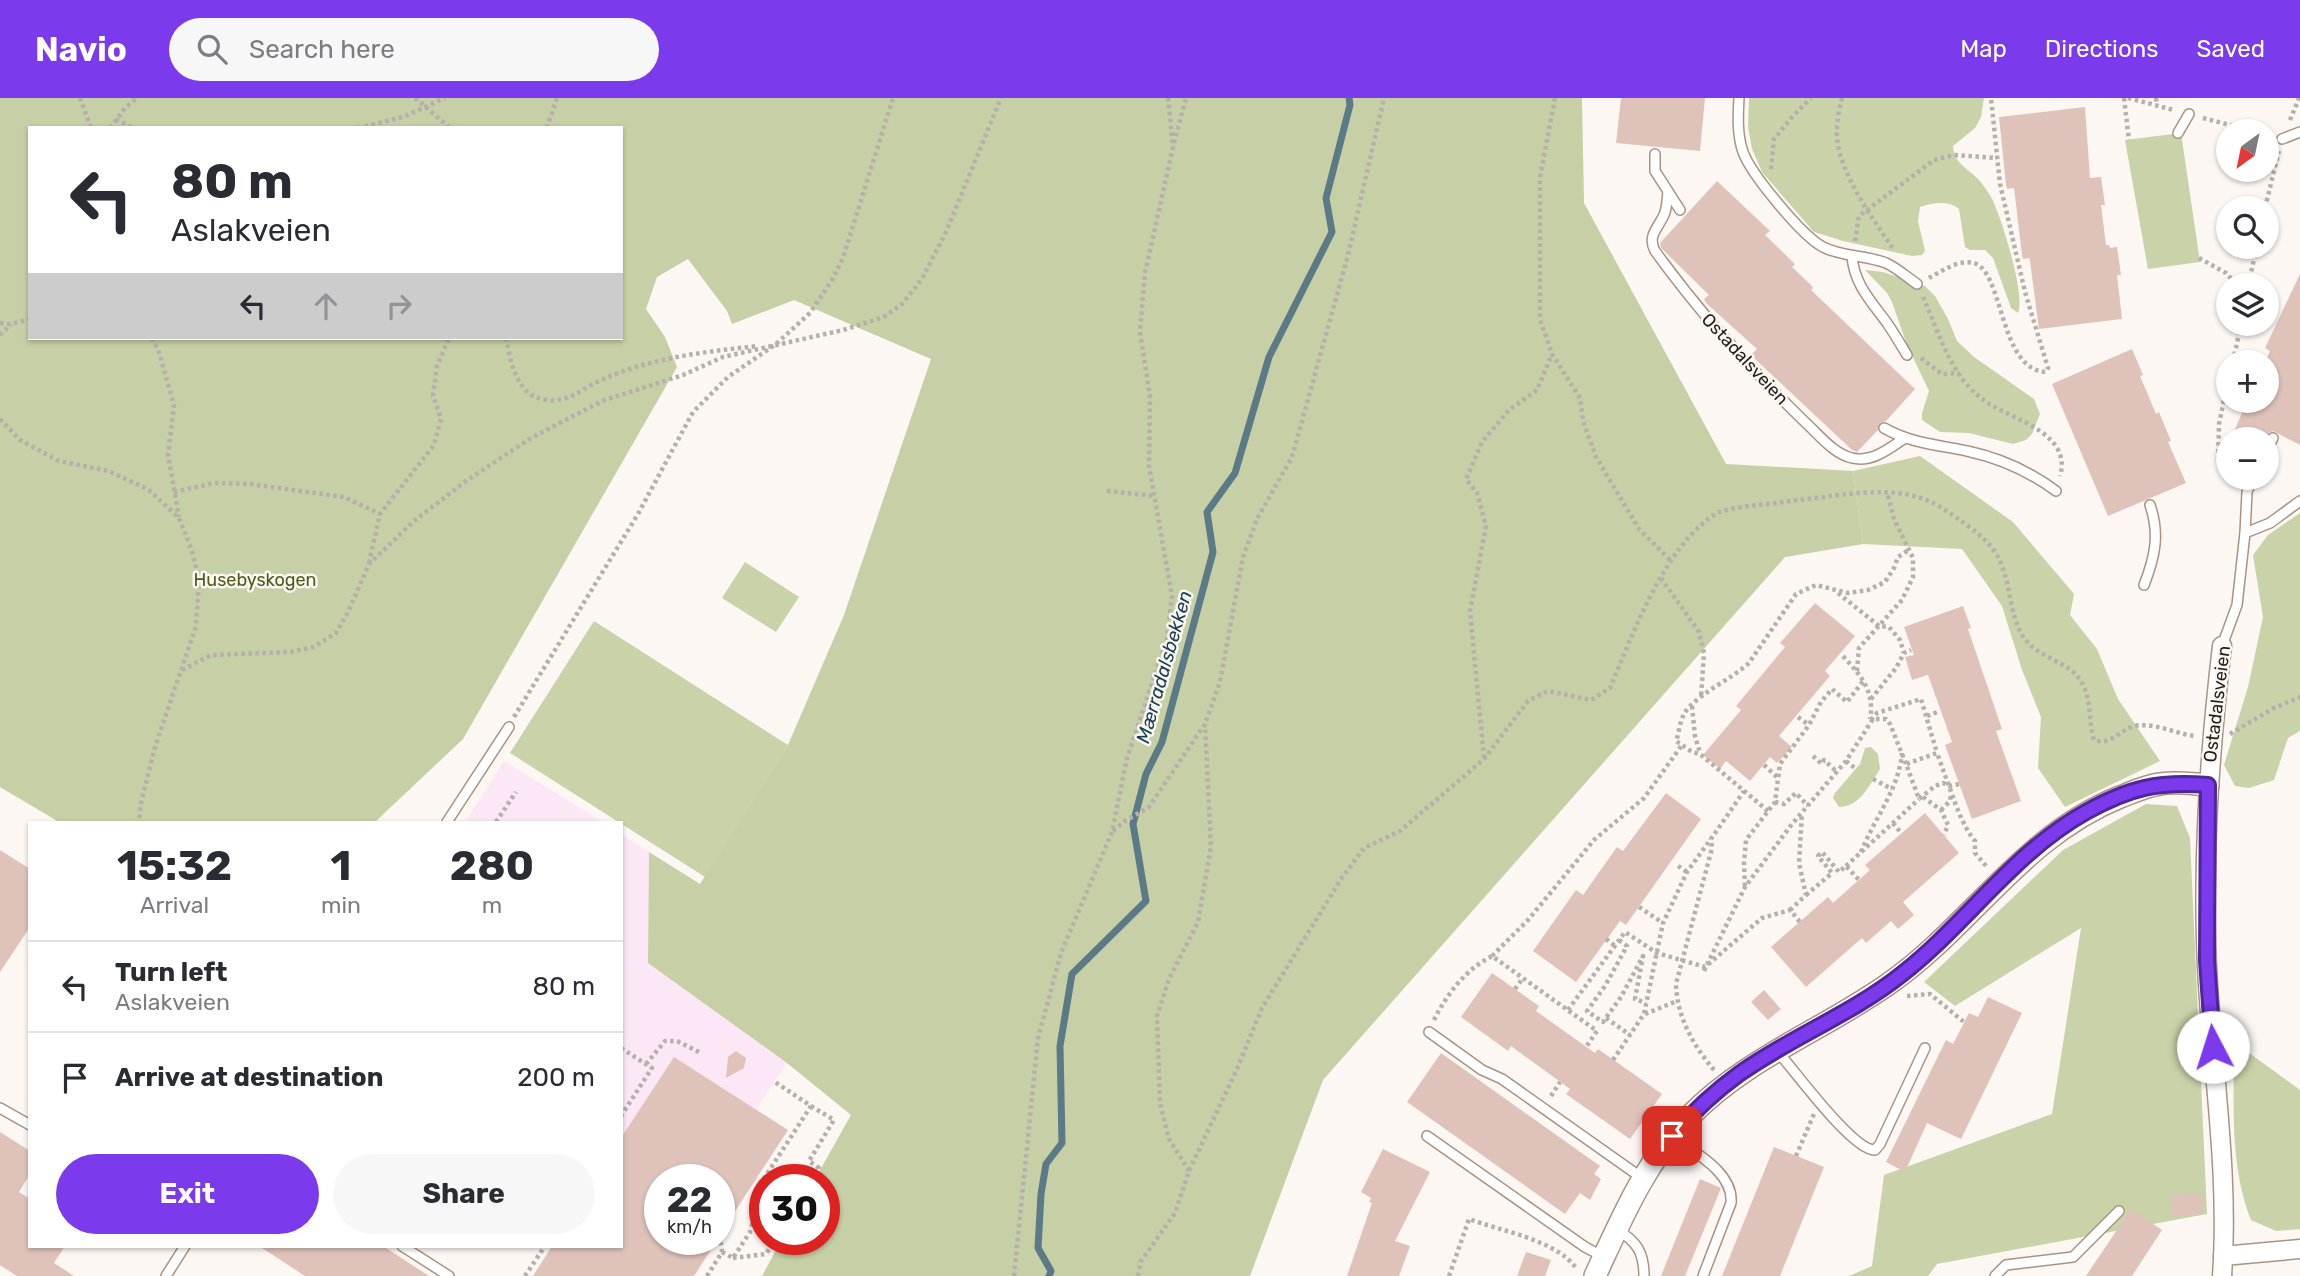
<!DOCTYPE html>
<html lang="en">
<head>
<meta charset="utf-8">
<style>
	body { margin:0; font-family:Rubik,sans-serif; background:#f7f7f7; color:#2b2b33; height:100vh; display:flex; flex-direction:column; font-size:26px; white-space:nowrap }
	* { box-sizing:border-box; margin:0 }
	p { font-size:23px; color:#7c7c81 }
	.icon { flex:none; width:38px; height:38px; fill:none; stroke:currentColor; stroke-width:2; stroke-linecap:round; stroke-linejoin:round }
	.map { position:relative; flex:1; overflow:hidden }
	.drawer { position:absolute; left:28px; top:723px; width:595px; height:427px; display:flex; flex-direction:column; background:#fff; border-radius:0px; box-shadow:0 2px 5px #0004 }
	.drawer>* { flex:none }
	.top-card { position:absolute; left:28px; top:28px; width:595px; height:214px; border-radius:0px; box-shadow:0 2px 5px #0004; background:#fff; color:#2b2b33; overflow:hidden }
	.needle { width:46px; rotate:213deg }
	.buttons { position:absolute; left:2216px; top:21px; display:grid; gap:14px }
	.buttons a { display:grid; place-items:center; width:63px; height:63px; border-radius:50%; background:#fff; box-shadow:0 2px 5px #0004; font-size:35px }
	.speed { position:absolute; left:644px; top:1066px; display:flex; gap:14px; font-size:35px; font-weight:700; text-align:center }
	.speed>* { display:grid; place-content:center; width:91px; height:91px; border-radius:50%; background:#fff; box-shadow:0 2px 5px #0004; line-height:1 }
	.speed small { font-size:18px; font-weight:400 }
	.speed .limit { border:10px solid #d22; background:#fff; color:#111 }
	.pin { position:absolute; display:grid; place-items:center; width:60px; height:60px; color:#fff; margin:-30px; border-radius:14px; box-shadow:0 4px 10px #0006 }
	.me { position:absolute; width:77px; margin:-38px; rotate:355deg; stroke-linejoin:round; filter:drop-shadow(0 0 5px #0008) }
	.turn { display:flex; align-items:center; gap:24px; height:147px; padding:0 28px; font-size:32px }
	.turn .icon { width:91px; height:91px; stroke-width:2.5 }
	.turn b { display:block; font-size:49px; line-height:60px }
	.lanes { display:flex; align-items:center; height:66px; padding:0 28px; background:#0003; justify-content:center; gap:35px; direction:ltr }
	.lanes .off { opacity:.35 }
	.eta { display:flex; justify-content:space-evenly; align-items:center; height:119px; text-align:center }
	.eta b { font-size:42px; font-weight:700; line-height:49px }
	.action { display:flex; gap:14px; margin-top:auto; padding:14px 28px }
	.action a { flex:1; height:80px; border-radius:42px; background:#7c3aed; color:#fff; font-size:28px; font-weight:700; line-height:80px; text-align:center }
	.action a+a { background:#f7f7f7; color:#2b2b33 }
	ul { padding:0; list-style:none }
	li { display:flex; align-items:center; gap:21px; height:91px; padding:0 28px; border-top:2px solid #e1e1e2 }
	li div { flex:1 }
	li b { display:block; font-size:26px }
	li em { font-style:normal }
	header { display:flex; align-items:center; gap:42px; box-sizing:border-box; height:98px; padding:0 35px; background:#7c3aed; color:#fff }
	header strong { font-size:33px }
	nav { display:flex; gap:38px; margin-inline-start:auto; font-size:24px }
	.search { width:490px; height:63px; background:#f7f7f7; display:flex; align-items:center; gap:18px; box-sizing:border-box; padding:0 24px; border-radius:38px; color:#7c7c81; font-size:26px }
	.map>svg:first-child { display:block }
	.education { fill:#fce7f6 }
	.green { fill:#c9d2a9 }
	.forest { fill:#c6cfa5; fill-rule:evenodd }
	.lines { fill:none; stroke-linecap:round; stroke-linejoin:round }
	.stream { stroke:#5c7a86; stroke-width:7 }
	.building { fill:#dfc3ba }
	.service-casing { stroke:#a99484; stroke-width:12 }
	.minor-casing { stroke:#a99484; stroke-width:21 }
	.tertiary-casing { stroke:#a99484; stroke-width:24 }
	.path { stroke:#b6b0ab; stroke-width:4.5; stroke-dasharray:3.5 3.5; stroke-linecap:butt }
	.service { stroke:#fff; stroke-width:9 }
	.minor { stroke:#fff; stroke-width:18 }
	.tertiary { stroke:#fff; stroke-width:21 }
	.route-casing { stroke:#51269a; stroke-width:18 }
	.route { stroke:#7c3aed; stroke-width:12 }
	.labels { text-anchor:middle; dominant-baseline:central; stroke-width:5; stroke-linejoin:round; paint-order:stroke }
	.street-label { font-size:18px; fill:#241c15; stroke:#fcf7f3 }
	.park-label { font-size:18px; fill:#515a19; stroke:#fcf7f3 }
	.water-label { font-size:19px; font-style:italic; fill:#194251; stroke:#fcf7f3 }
</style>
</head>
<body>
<header>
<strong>Navio</strong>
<div class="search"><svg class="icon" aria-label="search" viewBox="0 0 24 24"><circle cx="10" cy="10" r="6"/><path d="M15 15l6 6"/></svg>Search here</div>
<nav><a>Map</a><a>Directions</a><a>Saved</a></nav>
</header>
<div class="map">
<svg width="2300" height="1178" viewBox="0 0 2300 1178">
	<rect width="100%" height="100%" fill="#fcf7f3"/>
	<g class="education">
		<polygon points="504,663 603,724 465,724"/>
		<polygon points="621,736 649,754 648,865 787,965 756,1012 621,1041"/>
	</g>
	<g class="green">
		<path d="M1749 0H1984L1981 19 1975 30 1953 48C1954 65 1967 70 1978 81 1983 86 1987 93 1991 99 2001 117 2026 198 2018 215L2011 210 1993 160 1985 152H1970L1965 149 1959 111C1949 102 1931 105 1920 109L1918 123 1925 153 1922 157 1912 158 1843 143 1814 134 1762 74 1752 51 1748 29Z"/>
		<polygon points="2181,35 2200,164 2148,171 2125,42"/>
		<polygon points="1865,172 1883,174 1925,188 1935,198 1948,221 1957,243 1974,259 2034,301 2040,316 2032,336 2026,342 2013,346 1969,335 1940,334 1922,322 1922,315 1929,293 1907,247 1892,204 1887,195"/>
		<polygon points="1920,358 2013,424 2074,496 2070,517 2097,551 2118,601 2160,663 2065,709 2038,670 2041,619 2022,572 2002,508 1962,451 1863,446 1853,373"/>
		<polygon points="2300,415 2300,633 2288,640 2274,682 2249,690 2235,688 2224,667 2248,589 2263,519 2253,457 2268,437"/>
		<polygon points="745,464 799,499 776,534 722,500"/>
		<polygon points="594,523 788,647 705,779 510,655"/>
		<path d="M1871 649 1878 656 1880 671C1870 686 1860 709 1839 709L1833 700 1835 695 1860 666 1865 650Z"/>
		<polygon points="2146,706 2177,708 2190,740 2207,1116 1937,1166 1928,1178 1849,1178 1872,1168 1884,1077 2052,1016 2081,830 1955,908 1924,884 2063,752"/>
		<path d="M2234 944 2300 992V1131L2276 1133 2251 1122C2229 1066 2234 1004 2234 944Z"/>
	</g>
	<path class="forest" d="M0 0H1582L1584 105 1726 366 1853 373 1863 446 1785 459 1323 982 1250 1178H762L782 1141H824V1082L815 1081 851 1017 787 965 648 865 649 754 700 786 788 647 844 517 931 261 794 202 732 226 727 213 688 161 657 179 646 211 665 239 677 269 463 641 375 724H59L0 689ZM30 30H621V240H30Z"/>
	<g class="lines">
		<polyline class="stream" points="1049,1178 1051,1173 1038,1150 1041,1096 1046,1066 1062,1045 1060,948 1072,876 1146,803 1133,726 1146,676 1162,644 1213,454 1207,414 1235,375 1269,259 1332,134 1326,100 1350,7 1349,0"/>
	</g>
	<g class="building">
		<polygon points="1621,0 1705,0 1700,53 1616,45"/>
		<polygon points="2085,9 2090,80 2101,79 2105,107 2101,107 2106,147 2109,147 2110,150 2117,149 2121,177 2117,177 2122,221 2039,231 2030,163 2029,160 2023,161 2022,157 2014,90 2007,91 2006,87 1999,19"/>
		<polygon points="1717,83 1770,133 1765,137 1795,166 1792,169 1811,187 1813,190 1811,192 1915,291 1886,323 1880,325 1878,332 1857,354 1852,352 1754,260 1755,259 1752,256 1757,251 1706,205 1704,201 1709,197 1661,150 1660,145"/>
		<polygon points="2300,176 2300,347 2273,333 2269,335 2265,341 2243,341 2233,336 2247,303 2266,303 2266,262 2270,253 2265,250"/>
		<polygon points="2132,251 2143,277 2140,278 2156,316 2159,314 2171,343 2168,344 2186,385 2108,418 2052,286"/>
		<polygon points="1815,505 1855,538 1825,573 1830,578 1779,638 1792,649 1777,665 1770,659 1750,683 1726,663 1720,671 1703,657 1741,612 1736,608 1785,549 1780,545"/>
		<polygon points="1963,508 1971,530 1968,531 2002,631 1996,633 2021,703 1972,721 1945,647 1952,644 1928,577 1912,582 1905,559 1914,557 1904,529"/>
		<polygon points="1666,695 1701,721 1626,827 1620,823 1576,884 1533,853 1576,792 1583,797 1617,749 1623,753"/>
		<polygon points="1925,715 1959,755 1903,804 1914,817 1898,831 1891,823 1866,845 1862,840 1806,889 1771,849 1828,799 1833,805 1870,772 1865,767"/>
		<polygon points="0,752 30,771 30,829 0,874"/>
		<polygon points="1492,875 1539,908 1536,913 1595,955 1598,951 1662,996 1630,1041 1566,996 1570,991 1511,948 1508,953 1461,919"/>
		<polygon points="1764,892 1781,911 1768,922 1751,904"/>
		<polygon points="1988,899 2022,915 1961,1041 1927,1025 1905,1074 1886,1064 1946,942 1953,946 1969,915 1978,919"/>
		<polygon points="736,953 746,960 744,970 726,980 728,959"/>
		<polygon points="1441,955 1600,1068 1594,1076 1601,1081 1590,1102 1580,1095 1565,1116 1407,1004"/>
		<polygon points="674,959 788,1032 719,1138 719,1082 660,1082 660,1141 718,1141 694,1178 533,1178 552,1148 621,1148 621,1040"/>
		<polygon points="0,1034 30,1053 30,1076 19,1094 30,1101 30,1148 65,1148 54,1165 74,1178 17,1178 0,1167"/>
		<polygon points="1774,1049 1824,1069 1780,1178 1722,1178"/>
		<polygon points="1383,1051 1430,1074 1395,1143 1410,1148 1399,1178 1347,1178 1372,1105 1369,1104 1371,1100 1361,1094"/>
		<polygon points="1700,1081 1721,1090 1685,1178 1661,1178"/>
		<polygon points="2202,1095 2203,1116 2172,1118 2170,1097"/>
		<polygon points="2131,1111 2162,1132 2132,1178 2086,1178"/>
		<polygon points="259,1148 383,1148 429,1178 305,1178"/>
		<polygon points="1526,1154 1551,1162 1545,1178 1517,1178"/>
	</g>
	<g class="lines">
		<g class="service-casing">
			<g id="service">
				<path d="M1739 0C1738 17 1737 37 1743 54 1751 76 1802 138 1823 149 1842 159 1866 157 1886 165 1897 170 1907 179 1917 186"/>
				<polyline points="2178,35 2189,16"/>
				<polyline points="2282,41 2300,34"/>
				<polyline points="1655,56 1655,73 1680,112"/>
				<path d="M1668 94C1667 102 1667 110 1664 117 1658 130 1647 138 1655 153 1700 215 1750 271 1806 325 1819 337 1834 356 1852 360 1872 365 1890 350 1905 340"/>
				<path d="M1852 158C1854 186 1871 203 1887 225 1894 235 1901 247 1907 257"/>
				<path d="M1884 330C1910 345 1938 347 1967 353 2000 360 2029 373 2056 393"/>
				<polyline points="2266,354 2273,340"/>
				<polyline points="2245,435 2247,394 2253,380"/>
				<path d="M2144 487C2155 459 2160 436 2150 407"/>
				<polyline points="2222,548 2237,507 2245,435 2270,425 2300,403"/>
				<polyline points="447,724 509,629"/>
				<polyline points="1429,934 1482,972 1502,981 1642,1080"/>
				<path d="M1778 954C1795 973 1853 1053 1875 1052L1880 1046 1925 950"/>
				<polyline points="0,1010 30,1027"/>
				<polyline points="1427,1038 1585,1149 1602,1158"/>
				<path d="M1672 1038C1693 1054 1734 1074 1731 1105L1703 1178"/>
				<path d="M1617 1132C1637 1143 1644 1155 1644 1178"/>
				<polyline points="402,1148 449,1178"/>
				<polyline points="166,1178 185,1148"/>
				<polyline points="1995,1178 2006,1167 2073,1159 2119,1113"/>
			</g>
		</g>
		<g class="minor-casing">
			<g id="minor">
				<path d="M2222 548C2209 660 2201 773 2208 887 2214 983 2229 1081 2222 1178"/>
				<polyline points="2223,1158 2300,1151"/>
			</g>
		</g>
		<g class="tertiary-casing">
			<path id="tertiary" d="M1595 1178C1621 1122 1645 1064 1689 1019 1745 961 1821 933 1887 887 1971 829 2021 739 2120 699 2133 694 2146 688 2160 686 2176 683 2192 686 2208 687"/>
		</g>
		<g class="path">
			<polyline points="80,0 91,30"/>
			<polyline points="415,0 450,30"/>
			<polyline points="1555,0 1540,79 1540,221 1552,256 1580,300 1583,323 1596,359 1639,431 1670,462"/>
			<path d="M1842 0C1839 12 1836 26 1837 39 1840 77 1873 121 1894 152"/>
			<polyline points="2124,0 2129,42"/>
			<polyline points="2128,0 2174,12"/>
			<polyline points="2156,0 2157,7"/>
			<polyline points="2203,20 2253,33"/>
			<polyline points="116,21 133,30"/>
			<polyline points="2290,22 2299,0"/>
			<polyline points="110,30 126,9 137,0"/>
			<polyline points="358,30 403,19 445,0"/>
			<polyline points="547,30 557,0"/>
			<polyline points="1174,45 1186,0"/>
			<polyline points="1771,71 1774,41 1793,18 1811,0"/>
			<polyline points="2265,110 2279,53"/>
			<polyline points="1855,143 1859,118 1934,62 1954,57 1997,60"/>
			<polyline points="2199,160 2226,175 2237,187"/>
			<path d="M1929 180C1942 173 1959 161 1974 165 2004 174 1999 272 2046 274L2048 270 2025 194 2000 86 1991 0"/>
			<polyline points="2248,187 2257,149"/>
			<path d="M1923 199C1935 226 1945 258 1963 282 1971 292 1980 300 1991 307 2018 323 2072 337 2060 378"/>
			<polyline points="0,225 11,226 30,221"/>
			<polyline points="0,237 11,226"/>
			<polyline points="152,240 159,254 174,307 168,357 179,419"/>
			<path d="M506 240C511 264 516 299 547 302 566 305 581 292 597 284 648 260 702 254 758 248"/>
			<polyline points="1921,260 1942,276 1959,275"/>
			<polyline points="2233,264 2241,226"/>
			<polyline points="2228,282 2219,326 2218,365 2228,375"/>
			<polyline points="0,321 20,342 59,363 109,373 149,392 179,420 192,453 199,481 196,528 155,649 141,705 139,724"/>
			<polyline points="1107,393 1155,398"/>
			<polyline points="174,394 214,385 250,386 344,399 380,416"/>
			<polyline points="369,465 380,416 434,347 441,321 433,297 437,268 449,240"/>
			<polyline points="1661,480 1699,534 1704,555 1701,599"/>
			<polyline points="1838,495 1879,528 1889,529 1900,542 1904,555"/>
			<path d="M1843 558C1861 578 1875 593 1870 621"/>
			<polyline points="182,572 211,557 290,554 313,549 336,535 349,512 369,466 414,423 466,383 531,340 602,303 683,277 723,259 843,232 884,219 902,206 922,181 946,134 1001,0"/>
			<polyline points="1857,573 1859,550 1902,502 1913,479 1913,460 1894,421 1887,394"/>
			<polyline points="1871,601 1896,570 1904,555 1911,552"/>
			<polyline points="1692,608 1695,638 1700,655"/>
			<polyline points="1927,618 1940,613"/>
			<polyline points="514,619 638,416 693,314 728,279 776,246 810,215 832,182 843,160 893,0"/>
			<polyline points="1798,619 1809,627"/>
			<polyline points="1871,622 1877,615 1921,601 1937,655"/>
			<polyline points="2230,636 2274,610 2300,599"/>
			<polyline points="1813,658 1822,666 1824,662 1837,674"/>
			<polyline points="1484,660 1470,513 1486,428 1477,395 1466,381 1482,344 1509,312 1537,292 1552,256"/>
			<polyline points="1846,663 1856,671"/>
			<polyline points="1764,667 1777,679"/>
			<polyline points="1873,681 1892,691"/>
			<path d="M1959 686 1949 688 1943 685 1935 688 1919 701 1906 666 1937 655 1949 688C1956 707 1962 727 1975 743V755L1987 769"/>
			<polyline points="1923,699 1941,712 1948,727 1944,737"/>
			<polyline points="1775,704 1784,706 1796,695 1808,708"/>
			<polyline points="1941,712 1950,703 1951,695"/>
			<path d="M1768 713 1700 656 1692 654 1676 643C1679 635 1680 623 1684 616 1695 597 1732 581 1749 565L1796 496 1816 487 1848 495 1868 492 1885 484 1894 470 1898 459 1910 451"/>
			<polyline points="496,724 516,694"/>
			<polyline points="1893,725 1901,735"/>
			<polyline points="1113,733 1125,723 1149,709 1205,626 1220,584 1243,459 1257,421 1292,359 1348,157 1384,0"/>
			<path d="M1861 754C1874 721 1899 691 1902 655"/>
			<polyline points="1678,768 1687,774"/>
			<polyline points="1846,768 1919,701"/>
			<polyline points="1745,788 1744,765 1746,742 1775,704 1780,666 1809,627 1821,604 1832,591 1847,604 1864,582"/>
			<polyline points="1806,797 1832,775 1818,758 1822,754 1839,774 1846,768 1859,782"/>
			<polyline points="1639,809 1663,825"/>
			<polyline points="1790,812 1806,797 1799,765 1802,715"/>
			<polyline points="1606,841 1615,848"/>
			<polyline points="1619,842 1627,848 1605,888 1587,913 1603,924 1621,899 1643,858 1635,901 1646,905"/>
			<polyline points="1492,858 1528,822 1594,742 1644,700 1682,647"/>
			<polyline points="1704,873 1745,789 1792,726 1846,663 1873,621 1886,621 1890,626 1906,666"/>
			<polyline points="1515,891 1523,880"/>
			<polyline points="1907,898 1930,896 1964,924"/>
			<polyline points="1568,912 1625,834 1657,855 1705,869 1762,820 1790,812 1800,824"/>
			<polyline points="1645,916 1677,903"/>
			<polyline points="1606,920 1630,937"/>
			<path d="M1434 922C1447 896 1465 872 1492 858L1597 933 1586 949"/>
			<polyline points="621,950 652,970 621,1018"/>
			<polyline points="1613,962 1644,916 1663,825 1687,774 1710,742"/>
			<polyline points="646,966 665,943 677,943 699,954"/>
			<path d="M1714 972C1693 947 1677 919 1676 886L1712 750 1711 741 1744 693"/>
			<polyline points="1551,998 1560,984"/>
			<polyline points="811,1008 834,1022 809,1063 819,1070 812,1082"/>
			<polyline points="1796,1058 1814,1016"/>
			<polyline points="1189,1073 1169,1041 1160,1005 1157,918 1169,881 1198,824 1211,749 1205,626"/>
			<polyline points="722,1154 733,1160 750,1134 765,1079 811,1008 775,984"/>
			<polyline points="733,1160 766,1156 775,1141"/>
			<polyline points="525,1178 545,1148"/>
			<polyline points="707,1178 722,1154 720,1138"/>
			<polyline points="1014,1178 1038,940 1061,855 1112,734 1127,660 1167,541 1172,498 1149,368 1150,298 1140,234 1145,175 1173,49 1168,0"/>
			<path d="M1138 1178 1141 1163 1175 1115 1189 1073 1237 971 1262 910 1341 781 1364 750 1400 733 1484 661 1528 603 1548 593 1591 602 1610 590C1634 534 1664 448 1717 415 1740 407 1766 407 1791 403 1829 399 1881 388 1918 399 1935 404 1950 415 1964 425 1976 434 1987 442 1995 454 2012 480 2007 514 2024 540 2039 561 2070 563 2082 585 2092 603 2088 623 2094 642 2110 648 2120 632 2134 628 2153 624 2174 635 2194 638"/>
			<path d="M1449 1178 1469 1121C1501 1133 1556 1142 1576 1170"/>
		</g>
		<use href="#service" class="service"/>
		<use href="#minor" class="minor"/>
		<use href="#tertiary" class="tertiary"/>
	</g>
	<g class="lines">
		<g class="route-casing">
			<path id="route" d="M1672 1038C1692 1015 1714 994 1739 976 1791 939 1852 916 1902 876 1966 826 2014 754 2086 714 2129 690 2158 683 2208 687L2207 862 2213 949"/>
		</g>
		<use href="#route" class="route"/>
	</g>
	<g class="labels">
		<g class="street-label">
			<text transform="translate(1745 261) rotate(47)">Ostadalsveien</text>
			<text transform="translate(2217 606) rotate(-83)">Ostadalsveien</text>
		</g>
		<g class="park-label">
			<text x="255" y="482">Husebyskogen</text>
		</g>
		<g class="water-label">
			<text transform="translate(1164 569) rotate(-74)">Mærradalsbekken</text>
		</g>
	</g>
</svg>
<div class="buttons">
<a><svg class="needle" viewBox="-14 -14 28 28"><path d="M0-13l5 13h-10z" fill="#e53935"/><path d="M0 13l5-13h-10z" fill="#7c7c81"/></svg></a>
<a><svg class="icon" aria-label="search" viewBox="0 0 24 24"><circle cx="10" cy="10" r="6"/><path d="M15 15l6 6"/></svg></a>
<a><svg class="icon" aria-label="layers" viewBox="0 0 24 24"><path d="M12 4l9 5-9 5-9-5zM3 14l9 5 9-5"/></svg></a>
<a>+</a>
<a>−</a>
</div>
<div class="speed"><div>22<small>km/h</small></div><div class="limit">30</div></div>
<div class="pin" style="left:1672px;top:1038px;background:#d93025"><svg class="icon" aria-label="arrive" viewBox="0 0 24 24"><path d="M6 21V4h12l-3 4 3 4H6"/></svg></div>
<svg class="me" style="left:2213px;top:949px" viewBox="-20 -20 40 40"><circle r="19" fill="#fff"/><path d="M0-13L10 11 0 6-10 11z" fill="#7c3aed"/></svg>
<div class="top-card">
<div class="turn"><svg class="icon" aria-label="left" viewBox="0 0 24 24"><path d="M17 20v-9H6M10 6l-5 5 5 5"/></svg><div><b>80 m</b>Aslakveien</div></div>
<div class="lanes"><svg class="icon" aria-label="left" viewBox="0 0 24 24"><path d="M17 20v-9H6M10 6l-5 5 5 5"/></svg><svg class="icon off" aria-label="ahead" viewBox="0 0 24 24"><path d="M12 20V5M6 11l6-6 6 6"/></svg><svg class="icon off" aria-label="right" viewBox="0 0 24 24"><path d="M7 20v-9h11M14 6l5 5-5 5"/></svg></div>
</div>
<section class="drawer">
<div class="eta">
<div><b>15:32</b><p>Arrival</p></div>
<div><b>1</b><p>min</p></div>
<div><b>280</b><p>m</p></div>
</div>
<ul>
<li><svg class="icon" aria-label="left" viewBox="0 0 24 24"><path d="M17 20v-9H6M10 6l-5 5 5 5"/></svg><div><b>Turn left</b><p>Aslakveien</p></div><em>80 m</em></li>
<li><svg class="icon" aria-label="arrive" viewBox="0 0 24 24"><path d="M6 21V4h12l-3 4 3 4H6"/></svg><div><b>Arrive at destination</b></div><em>200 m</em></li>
</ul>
<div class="action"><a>Exit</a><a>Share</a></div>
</section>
</div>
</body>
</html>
